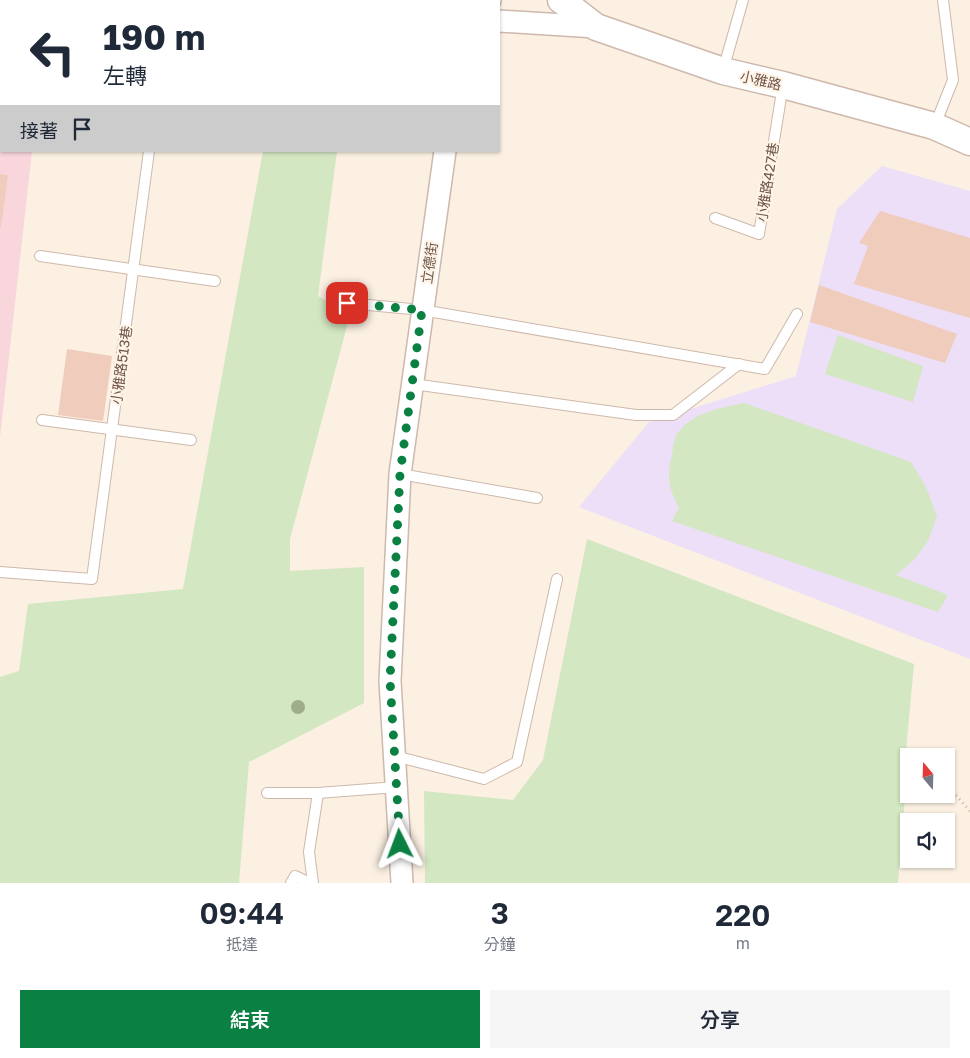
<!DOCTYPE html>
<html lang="zh-TW">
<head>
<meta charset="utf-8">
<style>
	body { margin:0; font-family:"Golos Text","Noto Sans TC",sans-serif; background:#f6f6f7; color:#1f2937; height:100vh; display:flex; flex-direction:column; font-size:19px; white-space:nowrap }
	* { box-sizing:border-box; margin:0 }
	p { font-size:16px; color:#747a83 }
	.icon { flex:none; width:28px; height:28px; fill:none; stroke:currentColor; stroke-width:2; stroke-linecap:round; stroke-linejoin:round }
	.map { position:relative; height:883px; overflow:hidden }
	.details { display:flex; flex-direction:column; background:#fff; flex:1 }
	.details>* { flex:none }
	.guide { position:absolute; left:0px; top:0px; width:500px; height:152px; box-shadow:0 1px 4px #0004; background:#fff; color:#1f2937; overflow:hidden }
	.needle { width:32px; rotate:341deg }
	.fabs { position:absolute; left:900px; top:748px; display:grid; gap:10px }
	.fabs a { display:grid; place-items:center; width:55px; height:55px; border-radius:0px; background:#fff; box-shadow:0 1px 4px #0004; font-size:25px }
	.pin { position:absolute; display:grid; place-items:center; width:42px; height:42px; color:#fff; margin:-21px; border-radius:10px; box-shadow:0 2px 8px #0006 }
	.me { position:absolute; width:55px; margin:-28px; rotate:357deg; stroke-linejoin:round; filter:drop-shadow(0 0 4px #0008) }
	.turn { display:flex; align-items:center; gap:18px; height:105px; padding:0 20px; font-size:22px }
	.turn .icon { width:65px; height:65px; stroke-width:2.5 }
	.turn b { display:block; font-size:35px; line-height:42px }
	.then { display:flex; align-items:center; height:48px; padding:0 20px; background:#0003; gap:10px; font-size:19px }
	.eta { display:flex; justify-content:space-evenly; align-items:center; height:85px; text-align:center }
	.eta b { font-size:30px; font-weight:600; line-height:35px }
	.action { display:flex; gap:10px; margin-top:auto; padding:10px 20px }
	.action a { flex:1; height:58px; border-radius:0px; background:#0b8043; color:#fff; font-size:20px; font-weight:600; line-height:58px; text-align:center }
	.action a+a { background:#f6f6f7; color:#1f2937 }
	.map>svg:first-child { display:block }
	.education { fill:#eddff7 }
	.medical { fill:#f8d6dc }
	.green { fill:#d3e7c2 }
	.building { fill:#efccbb }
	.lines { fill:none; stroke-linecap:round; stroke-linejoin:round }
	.service-casing { stroke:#ceb9ac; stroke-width:12 }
	.minor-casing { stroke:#ceb9ac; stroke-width:24 }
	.tertiary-casing { stroke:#ceb9ac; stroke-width:29 }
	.path { stroke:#d3b09f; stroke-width:3; stroke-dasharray:1 4; stroke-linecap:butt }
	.service { stroke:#fff; stroke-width:10 }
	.minor { stroke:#fff; stroke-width:21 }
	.tertiary { stroke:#fff; stroke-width:26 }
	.tree { fill:#a0ad8a }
	.route { stroke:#0b8043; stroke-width:9; stroke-dasharray:0 16.2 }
	.labels { text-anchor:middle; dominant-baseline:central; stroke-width:4.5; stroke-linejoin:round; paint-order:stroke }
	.street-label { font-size:14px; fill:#71554a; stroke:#fef4e8 }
</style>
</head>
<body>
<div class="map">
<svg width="970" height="883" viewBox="0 0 970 883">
	<rect width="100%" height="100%" fill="#fbf0e2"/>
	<polygon class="education" points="882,166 970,191 970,659 579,507 649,422 796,376 837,209"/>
	<polygon class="medical" points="0,0 49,0 1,1 1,151 32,151 0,437"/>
	<g class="green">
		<polygon points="0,0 21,0 1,1 1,112"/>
		<polygon points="263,151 337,151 318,296 350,315 290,539 290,571 364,567 364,703 249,762 239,883 0,883 0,677 19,671 28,604 183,589"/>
		<polygon points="838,335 923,366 913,402 825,374"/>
		<path d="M744 403 911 462 926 487 937 516 928 541 914 560 896 575 948 595 938 612 672 521 679 507C669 491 667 477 671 459 673 452 673 442 676 436 690 412 721 408 744 403Z"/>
		<polygon points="587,539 914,664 904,772 906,783 898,883 425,883 424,791 513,800 543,760"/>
	</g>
	<g class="building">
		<polygon points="0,174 8,175 1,227 0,227"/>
		<polygon points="880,211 970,238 970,318 854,284 868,246 859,243"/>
		<polygon points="819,285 957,334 945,363 810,322"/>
		<polygon points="67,349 112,356 103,421 58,415"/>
	</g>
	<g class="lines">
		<g class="service-casing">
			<g id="service">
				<polyline points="170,1 170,0"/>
				<polyline points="723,70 743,0"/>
				<polyline points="935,125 953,80 943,0"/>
				<polyline points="715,218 759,234 783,85"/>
				<polyline points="40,256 215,281"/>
				<polyline points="347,303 422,310 765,369 797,314"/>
				<polyline points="413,384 636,415 673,415 739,364"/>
				<polyline points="42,420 191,440"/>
				<polyline points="400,474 537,498"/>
				<polyline points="0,572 92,579 149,151"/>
				<polyline points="395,756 484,779 517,762 557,579"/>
				<polyline points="267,793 318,793 397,787"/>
				<polyline points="291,883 295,876 310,883"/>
				<polyline points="313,883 309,852 318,793"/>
			</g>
		</g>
		<g class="minor-casing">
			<g id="minor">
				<polyline points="390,0 396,1"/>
				<polyline points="489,1 490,0"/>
				<polyline points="499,21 596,27"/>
				<polyline points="402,883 390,681 400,474 445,151"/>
			</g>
		</g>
		<g class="tertiary-casing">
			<polyline id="tertiary" points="561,0 596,27 723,71 783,85 934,126 970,142"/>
		</g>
		<g class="path">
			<polyline points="914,756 928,753 937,756"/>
			<polyline points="909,762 904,777 909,788"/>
			<polyline points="946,768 946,782"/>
			<polyline points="946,784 970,811"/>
			<polyline points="915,794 929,796 936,794"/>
		</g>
		<use href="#service" class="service"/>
		<use href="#minor" class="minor"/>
		<use href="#tertiary" class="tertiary"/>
	</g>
	<circle class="tree" cx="298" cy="707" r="7"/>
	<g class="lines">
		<polyline class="route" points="347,303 422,310 400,474 390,680 400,844"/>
	</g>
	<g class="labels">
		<g class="street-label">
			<text transform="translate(761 80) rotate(13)">小雅路</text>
			<text transform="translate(767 182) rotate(-81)">小雅路427巷</text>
			<text transform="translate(429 263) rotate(-82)">立德街</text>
			<text transform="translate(121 365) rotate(-82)">小雅路513巷</text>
		</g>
	</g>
</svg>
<div class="fabs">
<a><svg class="needle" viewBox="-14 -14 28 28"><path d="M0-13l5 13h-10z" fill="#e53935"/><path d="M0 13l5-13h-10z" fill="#747a83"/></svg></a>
<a><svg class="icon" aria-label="sound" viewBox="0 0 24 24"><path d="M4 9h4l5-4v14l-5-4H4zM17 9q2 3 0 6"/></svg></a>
</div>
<div class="pin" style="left:347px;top:303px;background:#d93025"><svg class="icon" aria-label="arrive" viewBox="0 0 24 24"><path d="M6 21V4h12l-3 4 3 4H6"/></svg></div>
<svg class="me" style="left:400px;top:844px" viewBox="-20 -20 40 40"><path d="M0-17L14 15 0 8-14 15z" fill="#0b8043" stroke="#fff" stroke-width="4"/></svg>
<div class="guide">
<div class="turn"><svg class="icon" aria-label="left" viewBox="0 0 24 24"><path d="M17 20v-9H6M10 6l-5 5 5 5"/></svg><div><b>190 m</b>左轉</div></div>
<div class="then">接著<svg class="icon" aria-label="arrive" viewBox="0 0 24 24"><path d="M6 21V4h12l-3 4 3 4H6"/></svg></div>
</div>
</div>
<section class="details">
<div class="eta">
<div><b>09:44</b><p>抵達</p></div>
<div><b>3</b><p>分鐘</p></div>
<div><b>220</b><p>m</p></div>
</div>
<div class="action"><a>結束</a><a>分享</a></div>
</section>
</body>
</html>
